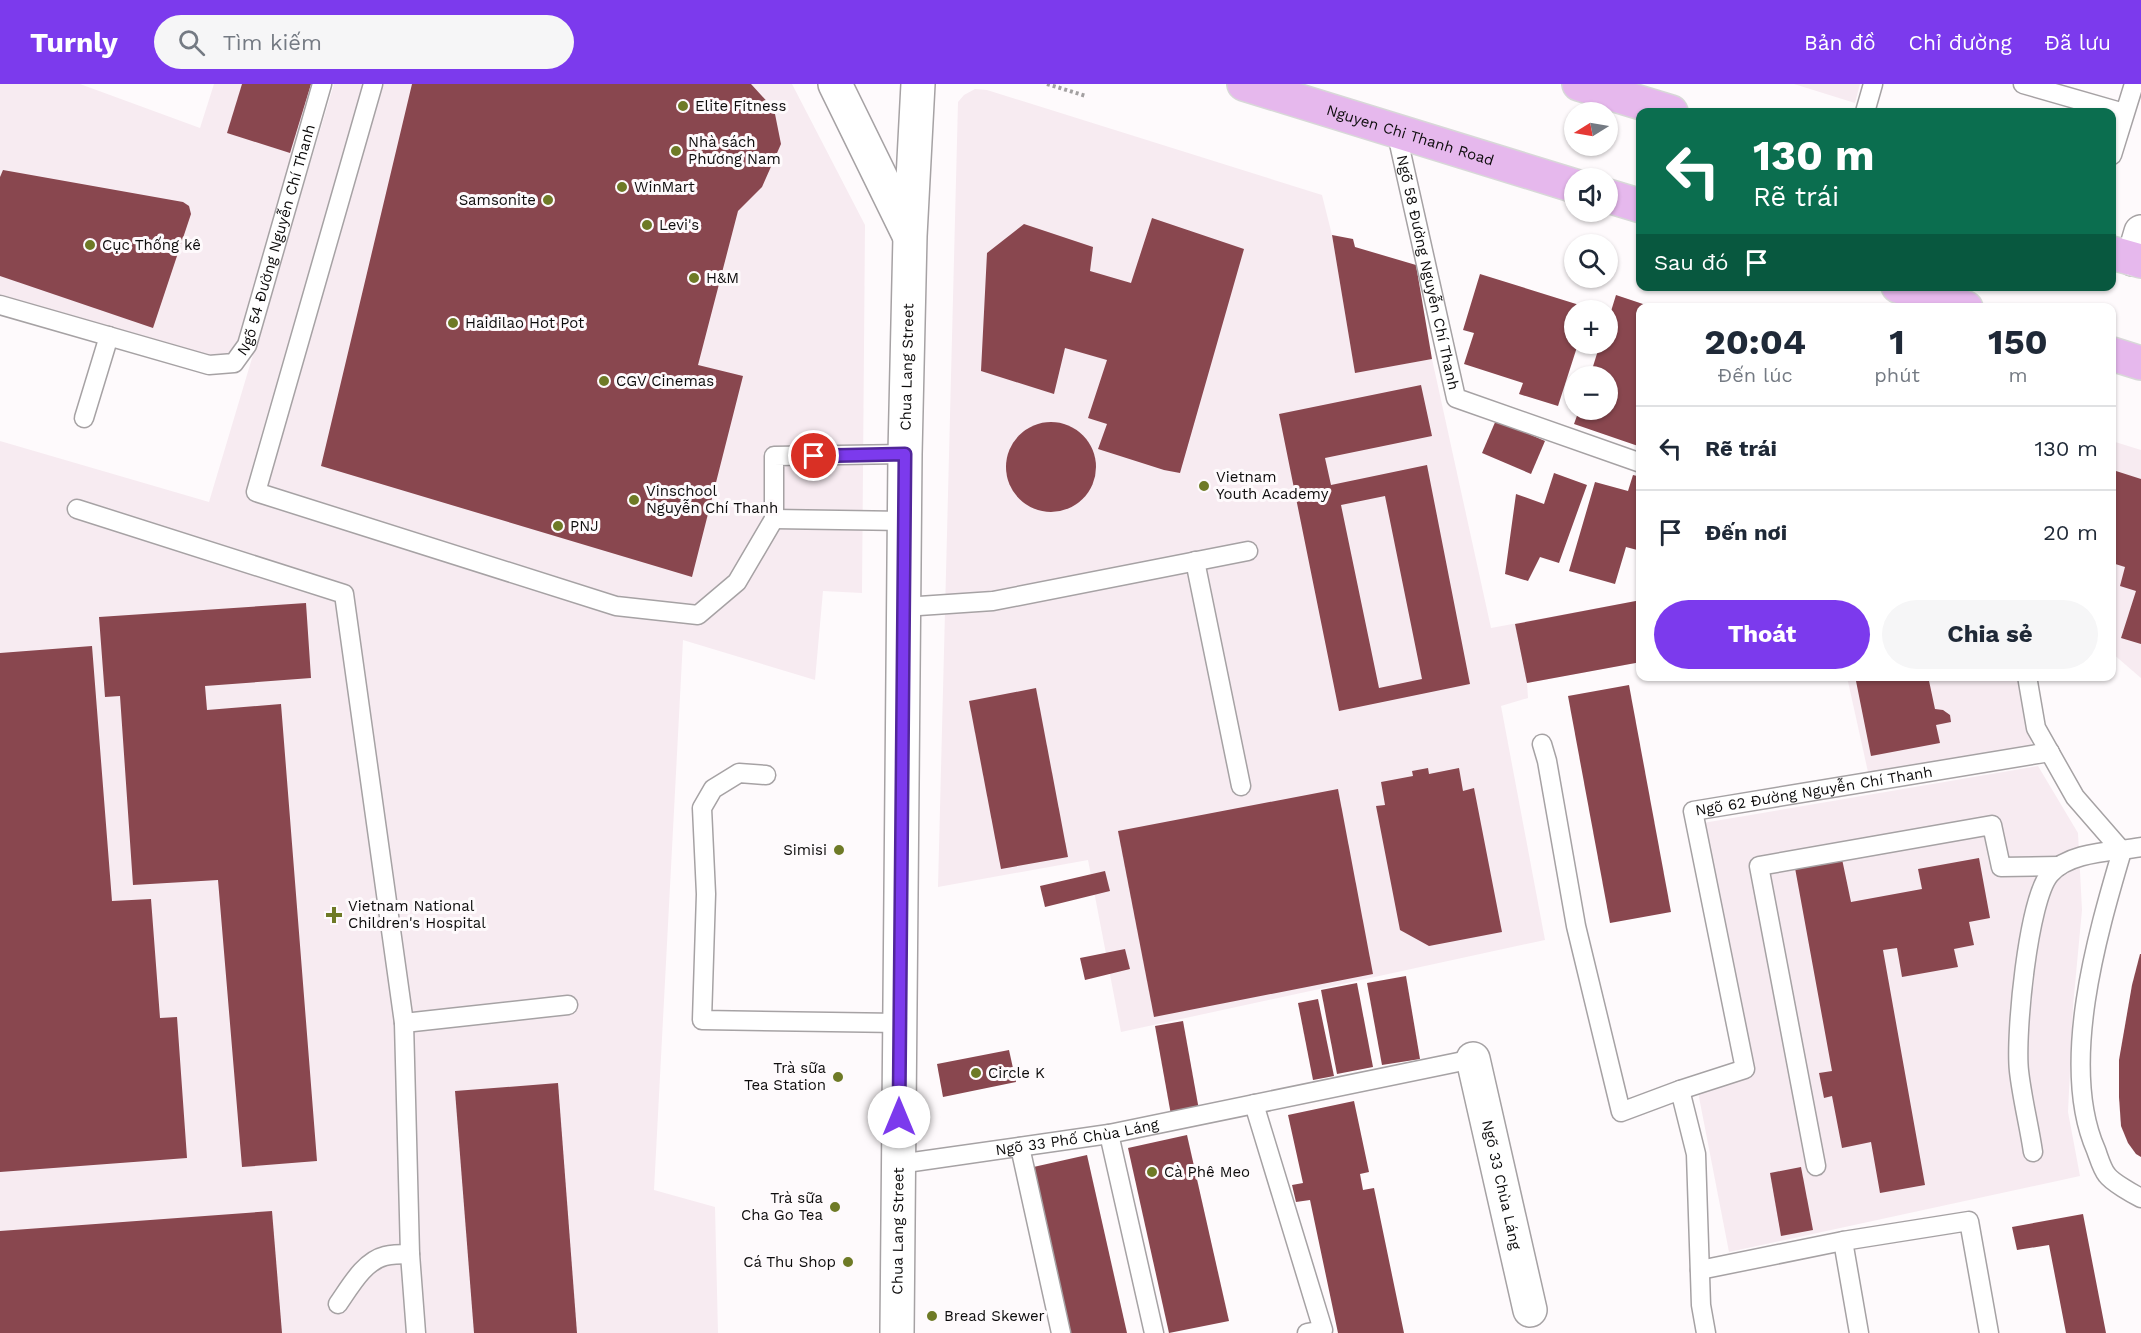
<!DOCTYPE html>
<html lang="vi">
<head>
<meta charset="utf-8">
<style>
	body { margin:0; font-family:"Work Sans",sans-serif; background:#f6f6f7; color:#1f2937; height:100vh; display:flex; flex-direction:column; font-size:22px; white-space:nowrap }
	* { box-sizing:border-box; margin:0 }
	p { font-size:20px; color:#747a83 }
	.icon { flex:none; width:33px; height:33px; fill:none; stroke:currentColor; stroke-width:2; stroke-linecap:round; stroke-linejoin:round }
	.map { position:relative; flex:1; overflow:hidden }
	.panel { position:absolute; left:1636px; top:219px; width:480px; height:378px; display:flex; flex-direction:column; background:#fff; border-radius:12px; box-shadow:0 2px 4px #0004 }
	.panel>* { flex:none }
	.top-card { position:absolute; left:1636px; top:24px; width:480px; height:183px; border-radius:12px; box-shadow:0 2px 4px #0004; background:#0b6e4f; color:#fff; overflow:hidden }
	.needle { width:39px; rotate:259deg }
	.fabs { position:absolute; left:1564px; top:18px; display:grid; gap:12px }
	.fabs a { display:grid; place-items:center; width:54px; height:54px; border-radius:50%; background:#fff; box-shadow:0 2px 4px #0004; font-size:30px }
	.pin { position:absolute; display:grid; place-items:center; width:51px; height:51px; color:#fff; margin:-26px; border:3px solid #fff; border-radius:50%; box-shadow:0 2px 6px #0007 }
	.me { position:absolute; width:66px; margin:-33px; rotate:0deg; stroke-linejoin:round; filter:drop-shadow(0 0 4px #0008) }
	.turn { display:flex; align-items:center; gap:21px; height:126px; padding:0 18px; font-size:27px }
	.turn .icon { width:78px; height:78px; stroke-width:2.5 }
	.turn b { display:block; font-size:42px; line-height:51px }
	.then { display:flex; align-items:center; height:57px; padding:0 18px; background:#0003; gap:12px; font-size:22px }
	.eta { display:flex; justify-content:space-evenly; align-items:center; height:102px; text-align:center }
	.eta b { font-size:36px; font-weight:700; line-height:42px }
	.primary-button { display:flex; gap:12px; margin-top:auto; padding:12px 18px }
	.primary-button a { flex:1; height:69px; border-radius:36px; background:#7c3aed; color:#fff; font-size:24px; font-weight:700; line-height:69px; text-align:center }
	.primary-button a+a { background:#f6f6f7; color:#1f2937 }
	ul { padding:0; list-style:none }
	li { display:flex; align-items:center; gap:18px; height:84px; padding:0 18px; border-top:2px solid #e0e1e3 }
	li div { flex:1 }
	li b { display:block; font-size:22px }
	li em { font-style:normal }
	header { display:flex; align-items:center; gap:36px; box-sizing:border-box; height:84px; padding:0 30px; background:#7c3aed; color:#fff }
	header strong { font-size:28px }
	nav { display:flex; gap:33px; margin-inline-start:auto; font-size:21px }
	.search { width:420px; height:54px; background:#f6f6f7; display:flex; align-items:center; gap:15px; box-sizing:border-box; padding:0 21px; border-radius:33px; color:#747a83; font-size:22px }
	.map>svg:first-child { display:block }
	.built { fill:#f7ebf1 }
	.building { fill:#89474f; fill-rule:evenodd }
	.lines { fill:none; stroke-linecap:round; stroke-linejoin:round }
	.service-casing { stroke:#a6a2a4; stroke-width:21 }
	.minor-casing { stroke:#a6a2a4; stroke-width:36 }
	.tertiary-casing { stroke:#a6a2a4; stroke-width:36 }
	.primary-casing { stroke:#d8d8d8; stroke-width:36 }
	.path { stroke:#a3a0a1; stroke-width:4; stroke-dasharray:3 3; stroke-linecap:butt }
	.service { stroke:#fff; stroke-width:18 }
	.minor { stroke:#fff; stroke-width:33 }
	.tertiary { stroke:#fff; stroke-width:33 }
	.primary { stroke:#e6b8ed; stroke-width:33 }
	.route-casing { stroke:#51269a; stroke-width:15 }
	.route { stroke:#7c3aed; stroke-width:10 }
	.poi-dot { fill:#6e7a26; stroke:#fefafc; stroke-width:2 }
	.labels { text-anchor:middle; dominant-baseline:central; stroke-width:6; stroke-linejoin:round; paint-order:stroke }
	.poi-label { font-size:15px; fill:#0d0c0c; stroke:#fefafc; text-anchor:start }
	.street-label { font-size:15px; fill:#0d0c0c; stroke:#fefafc }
</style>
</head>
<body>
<header>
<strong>Turnly</strong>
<div class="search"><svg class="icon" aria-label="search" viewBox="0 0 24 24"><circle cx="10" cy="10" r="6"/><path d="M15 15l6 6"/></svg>Tìm kiếm</div>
<nav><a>Bản đồ</a><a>Chỉ đường</a><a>Đã lưu</a></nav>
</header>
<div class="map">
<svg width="2141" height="1249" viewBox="0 0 2141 1249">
	<rect width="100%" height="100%" fill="#fefafc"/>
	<g class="built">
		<polygon points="0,0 80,0 200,44 214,0 313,0 238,259 227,270 210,273 0,213"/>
		<polygon points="334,0 792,0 865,141 862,509 823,507 815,596 683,556 654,1106 715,1123 718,1249 0,1249 0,357 209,418"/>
		<polygon points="1794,0 1860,0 1855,19"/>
		<polygon points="975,5 987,6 1322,111 1332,151 1355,288 1432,275 1491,544 1641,516 1641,578 1527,599 1528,614 1501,622 1545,856 1121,948 1088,776 938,803 958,18 964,11"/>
		<polygon points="2112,357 2141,366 2141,594 2112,569"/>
		<polygon points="1847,593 2018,593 2032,661 1868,688"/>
		<polygon points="2038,682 2078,749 2082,826 2073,922 2068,1028 2080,1092 1729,1168 1698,1008 1748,991 1703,739"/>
	</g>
	<g class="building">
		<polygon points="242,0 311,0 290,69 227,49"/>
		<polygon points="412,0 751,0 774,25 781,60 762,103 738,127 698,281 743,292 692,493 321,382"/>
		<polygon points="3,86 183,118 189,122 191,130 153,244 0,192 0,93"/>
		<polygon points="1152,134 1244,165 1180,389 1164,386 1098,365 1107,340 1088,334 1107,276 1065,264 1054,310 981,287 987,169 1024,140 1093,163 1090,187 1131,199"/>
		<polygon points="1332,151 1353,155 1355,163 1416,181 1432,275 1355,289"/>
		<polygon points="1480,190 1589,224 1588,226 1575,226 1575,260 1578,260 1558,322 1519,310 1523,299 1464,280 1474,249 1463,246"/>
		<polygon points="1616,211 1652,223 1641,224 1641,363 1574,340 1579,326 1608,326 1608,292 1590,292 1600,260 1608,260 1608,237"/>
		<path d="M1421 301 1432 352 1325 374 1331 401 1427 381 1470 600 1339 627 1279 330ZM1385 412 1422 595 1379 604 1341 421Z"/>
		<polygon points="1496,336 1545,357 1531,390 1482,369"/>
		<circle cx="1051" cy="383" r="45"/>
		<polygon points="2116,387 2141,395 2141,560 2121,554 2136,507 2120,502 2125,483 2112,479 2112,400"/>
		<polygon points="1554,389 1587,401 1559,479 1540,473 1528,497 1505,490 1516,410 1544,420"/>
		<polygon points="1633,391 1641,393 1641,467 1626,463 1615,500 1569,487 1595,398 1628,407"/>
		<polygon points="1641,516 1641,578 1527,599 1515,540"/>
		<polygon points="306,519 311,594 205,602 207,626 281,620 317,1077 242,1083 218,796 133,801 120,612 105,613 99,533"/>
		<polygon points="92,562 112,817 151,815 160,934 177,933 187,1074 0,1088 0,569"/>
		<polygon points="1855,592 1928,592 1935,625 1943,626 1950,631 1951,638 1936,641 1940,659 1871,672"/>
		<polygon points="1629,601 1671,828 1610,839 1568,612"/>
		<polygon points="1036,604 1068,773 1001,785 969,617"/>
		<polygon points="1428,684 1429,690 1459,684 1463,707 1474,704 1502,848 1429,862 1400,846 1376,722 1385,721 1381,698 1413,692 1412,687"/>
		<polygon points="1338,705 1373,890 1154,933 1118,747"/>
		<polygon points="1979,774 1990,834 1969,838 1974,861 1954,865 1958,883 1902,893 1897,864 1883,866 1925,1101 1880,1109 1871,1058 1842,1064 1832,1012 1824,1014 1819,989 1832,987 1795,784 1842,775 1851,818 1922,805 1918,785"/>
		<polygon points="1105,787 1110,807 1045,823 1040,802"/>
		<polygon points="1125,865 1130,885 1085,896 1080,874"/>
		<polygon points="2140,870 2141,870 2141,1073 2136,1070 2128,1059 2121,1042 2119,1013 2119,976 2132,901"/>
		<polygon points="1406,892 1420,975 1382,981 1367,899"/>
		<polygon points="1357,899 1373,983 1337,990 1321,906"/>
		<polygon points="1318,915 1334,992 1313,996 1298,919"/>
		<polygon points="1183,937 1199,1026 1171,1031 1155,942"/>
		<polygon points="1009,966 1016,998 943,1013 937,980"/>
		<polygon points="558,999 577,1249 474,1249 455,1007"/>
		<polygon points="1354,1017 1369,1088 1360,1090 1363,1106 1374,1104 1404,1249 1338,1249 1310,1116 1296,1118 1292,1101 1303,1099 1288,1031"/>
		<polygon points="1187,1051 1229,1237 1169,1249 1128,1064"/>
		<polygon points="1087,1071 1127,1249 1066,1249 1029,1084"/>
		<polygon points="1801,1083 1813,1146 1781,1152 1770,1089"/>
		<polygon points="272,1127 282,1249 0,1249 0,1147"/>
		<polygon points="2083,1130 2106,1249 2066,1249 2049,1161 2017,1166 2012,1143"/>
	</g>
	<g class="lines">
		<g class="service-casing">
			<g id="service">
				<polyline points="373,0 256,408 616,522 698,531 737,498 774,435 774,372 905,370"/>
				<polyline points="2023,0 2124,29"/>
				<polyline points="1865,28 1873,0"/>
				<path id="s1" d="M1396 46 1456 314 1641 379"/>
				<polyline points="2112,71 2134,0"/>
				<path id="s2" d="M0 221 209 281 234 279 247 261 322 0"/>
				<polyline points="84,334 109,252"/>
				<polyline points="77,425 344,510 404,939 410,1170 416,1249"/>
				<polyline points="774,435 905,437"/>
				<polyline points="1195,477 1241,702"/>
				<polyline points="904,523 993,517 1248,467"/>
				<polyline points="2027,592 2036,644 2075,713 2122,767"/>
				<polyline points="1542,660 1547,677 1576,842 1621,1028 1680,1006 1696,1070 1701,1221 1706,1249"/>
				<polyline points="766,691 739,689 713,705 702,724 706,810 702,936 899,939"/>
				<path d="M2122 767C2097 851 2059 982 2096 1066 2099 1074 2102 1085 2107 1091 2112 1098 2133 1110 2141 1114"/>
				<polyline points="404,939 568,921"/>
				<path id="s3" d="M1680 1006 1745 985 1693 727 2050 668"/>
				<polyline points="1254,1020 1323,1246 1307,1249"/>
				<polyline points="1109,1050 1154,1249"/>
				<polyline points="1020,1063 1061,1249"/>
				<path d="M2033 1068C2029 1041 2022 1014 2019 987 2015 951 2028 815 2050 790 2070 767 2114 768 2141 763"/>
				<path id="s4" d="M899 1080 1109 1050 1473 975"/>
				<polyline points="1816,1082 1759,782 1992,741 2001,783 2059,782"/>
				<polyline points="1843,1157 1859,1249"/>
				<polyline points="1700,1186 1843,1157 1969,1137 1989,1249"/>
				<path d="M338 1220C350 1203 364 1177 385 1172 393 1170 402 1170 410 1170"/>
			</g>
		</g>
		<g class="minor-casing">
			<g id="minor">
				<polyline points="2133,175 2141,148"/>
				<path id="s5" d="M1473 975 1530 1226"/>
			</g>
		</g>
		<g class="tertiary-casing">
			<g id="tertiary">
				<polyline points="835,0 908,149"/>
				<path id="s6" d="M897 1249 905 370 910 152 918 0"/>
			</g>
		</g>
		<g class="primary-casing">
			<g id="primary">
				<path id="s7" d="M1244 0 1575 102"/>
				<polyline points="1579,0 1671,28"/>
				<polyline points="1608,112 1641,122"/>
				<polyline points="2112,169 2141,177"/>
				<polyline points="1898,202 1966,224"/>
				<polyline points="2112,270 2141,279"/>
			</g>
		</g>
		<polyline class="path" points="1047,0 1086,12"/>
		<use href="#service" class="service"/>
		<use href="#minor" class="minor"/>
		<use href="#tertiary" class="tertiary"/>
		<use href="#primary" class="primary"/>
	</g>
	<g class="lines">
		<g class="route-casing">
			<polyline id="route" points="814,372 905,370 899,1033"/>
		</g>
		<use href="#route" class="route"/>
	</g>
	<g class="poi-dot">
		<circle cx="683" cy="22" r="6"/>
		<circle cx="676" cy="67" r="6"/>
		<circle cx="622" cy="103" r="6"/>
		<circle cx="548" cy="116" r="6"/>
		<circle cx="647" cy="141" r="6"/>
		<circle cx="90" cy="161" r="6"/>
		<circle cx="694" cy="194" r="6"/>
		<circle cx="453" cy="239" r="6"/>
		<circle cx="604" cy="297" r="6"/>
		<circle cx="1204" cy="402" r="6"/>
		<circle cx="634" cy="416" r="6"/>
		<circle cx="558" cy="442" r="6"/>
		<circle cx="839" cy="766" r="6"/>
		<path d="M331 822h6v6h6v6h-6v6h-6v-6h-6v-6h6z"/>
		<circle cx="976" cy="989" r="6"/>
		<circle cx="838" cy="993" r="6"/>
		<circle cx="1152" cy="1088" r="6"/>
		<circle cx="835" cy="1123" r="6"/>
		<circle cx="848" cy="1178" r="6"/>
		<circle cx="932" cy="1232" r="6"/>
	</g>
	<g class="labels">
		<g class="poi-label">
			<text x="695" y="22">Elite Fitness</text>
			<text x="688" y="58">Nhà sách<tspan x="688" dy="17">Phương Nam</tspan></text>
			<text x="634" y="103">WinMart</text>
			<text x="536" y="116" text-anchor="end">Samsonite</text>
			<text x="659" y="141">Levi's</text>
			<text x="102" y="161">Cục Thống kê</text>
			<text x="706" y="194">H&amp;M</text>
			<text x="465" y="239">Haidilao Hot Pot</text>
			<text x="616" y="297">CGV Cinemas</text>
			<text x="1216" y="393">Vietnam<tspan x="1216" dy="17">Youth Academy</tspan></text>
			<text x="646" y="407">Vinschool<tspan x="646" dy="17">Nguyễn Chí Thanh</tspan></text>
			<text x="570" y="442">PNJ</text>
			<text x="827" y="766" text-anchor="end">Simisi</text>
			<text x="348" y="822">Vietnam National<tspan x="348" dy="17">Children's Hospital</tspan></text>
			<text x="826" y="984" text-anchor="end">Trà sữa<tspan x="826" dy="17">Tea Station</tspan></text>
			<text x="988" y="989">Circle K</text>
			<text x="1164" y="1088">Cà Phê Meo</text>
			<text x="823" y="1114" text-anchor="end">Trà sữa<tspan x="823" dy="17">Cha Go Tea</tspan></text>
			<text x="836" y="1178" text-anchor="end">Cá Thu Shop</text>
			<text x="944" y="1232">Bread Skewer</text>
		</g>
		<g class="street-label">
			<text stroke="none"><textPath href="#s7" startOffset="174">Nguyen Chi Thanh Road</textPath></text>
			<text stroke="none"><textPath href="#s2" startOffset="374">Ngõ 54 Đường Nguyễn Chí Thanh</textPath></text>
			<text stroke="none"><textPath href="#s1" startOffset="146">Ngõ 58 Đường Nguyễn Chí Thanh</textPath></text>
			<text stroke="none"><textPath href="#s6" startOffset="966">Chua Lang Street</textPath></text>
			<text stroke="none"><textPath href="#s3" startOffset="454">Ngõ 62 Đường Nguyễn Chí Thanh</textPath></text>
			<text stroke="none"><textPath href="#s4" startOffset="180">Ngõ 33 Phố Chùa Láng</textPath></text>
			<text stroke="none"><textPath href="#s5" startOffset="129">Ngõ 33 Chùa Láng</textPath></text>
			<text stroke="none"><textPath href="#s6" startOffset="102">Chua Lang Street</textPath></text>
		</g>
	</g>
</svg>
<div class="fabs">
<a><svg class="needle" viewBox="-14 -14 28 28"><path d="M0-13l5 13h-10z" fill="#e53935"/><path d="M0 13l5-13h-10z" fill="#747a83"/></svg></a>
<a><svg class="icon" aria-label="sound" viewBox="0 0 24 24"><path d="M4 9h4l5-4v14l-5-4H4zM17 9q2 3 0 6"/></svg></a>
<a><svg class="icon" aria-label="search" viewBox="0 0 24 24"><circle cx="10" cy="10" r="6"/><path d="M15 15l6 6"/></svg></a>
<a>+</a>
<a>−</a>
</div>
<div class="pin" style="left:814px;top:372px;background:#d93025"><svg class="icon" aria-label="arrive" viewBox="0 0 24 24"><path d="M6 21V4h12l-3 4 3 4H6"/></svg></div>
<svg class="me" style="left:899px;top:1033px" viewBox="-20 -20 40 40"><circle r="19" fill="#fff"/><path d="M0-13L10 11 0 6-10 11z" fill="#7c3aed"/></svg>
<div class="top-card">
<div class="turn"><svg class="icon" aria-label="left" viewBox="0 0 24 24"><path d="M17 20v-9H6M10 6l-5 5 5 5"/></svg><div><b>130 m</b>Rẽ trái</div></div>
<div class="then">Sau đó<svg class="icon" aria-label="arrive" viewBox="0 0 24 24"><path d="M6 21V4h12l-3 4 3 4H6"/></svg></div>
</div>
<section class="panel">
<div class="eta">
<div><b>20:04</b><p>Đến lúc</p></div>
<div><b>1</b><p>phút</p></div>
<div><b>150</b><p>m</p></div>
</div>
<ul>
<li><svg class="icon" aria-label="left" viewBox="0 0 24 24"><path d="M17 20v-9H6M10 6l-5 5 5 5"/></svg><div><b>Rẽ trái</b></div><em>130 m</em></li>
<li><svg class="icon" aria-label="arrive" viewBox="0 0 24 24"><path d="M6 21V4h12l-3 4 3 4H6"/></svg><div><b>Đến nơi</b></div><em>20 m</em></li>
</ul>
<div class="primary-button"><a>Thoát</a><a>Chia sẻ</a></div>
</section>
</div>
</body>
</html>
